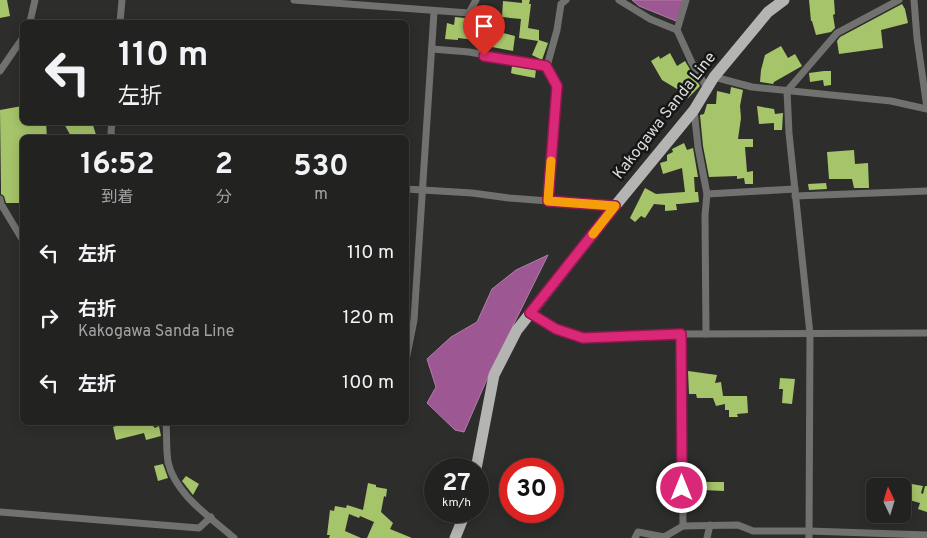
<!DOCTYPE html>
<html lang="ja">
<head>
<meta charset="utf-8">
<style>
	body { margin:0; font-family:Overpass,"Noto Sans JP",sans-serif; background:#2e2f2d; color:#f1f3f6; height:100vh; display:flex; flex-direction:column; font-size:19px; white-space:nowrap }
	* { box-sizing:border-box; margin:0 }
	p { font-size:16px; color:#a2a4a5 }
	.icon { flex:none; width:28px; height:28px; fill:none; stroke:currentColor; stroke-width:2; stroke-linecap:round; stroke-linejoin:round }
	.map { position:relative; flex:1; overflow:hidden }
	.side { position:absolute; left:20px; top:135px; width:389px; height:290px; display:flex; flex-direction:column; background:#222220; border-radius:8px; box-shadow:0 2px 12px #0003,0 0 0 1px #3f3f3e }
	.side>* { flex:none }
	.top-card { position:absolute; left:20px; top:20px; width:389px; height:105px; border-radius:8px; box-shadow:0 2px 12px #0003,0 0 0 1px #3f3f3e; background:#222220; color:#f1f3f6; overflow:hidden }
	.needle { width:32px; rotate:356deg }
	.buttons { position:absolute; left:866px; top:478px; display:grid; gap:10px }
	.buttons a { display:grid; place-items:center; width:45px; height:45px; border-radius:8px; background:#222220; box-shadow:0 2px 12px #0003,0 0 0 1px #3f3f3e; font-size:25px }
	.speed { position:absolute; left:424px; top:458px; display:flex; gap:10px; font-size:25px; font-weight:700; text-align:center }
	.speed>* { display:grid; place-content:center; width:65px; height:65px; border-radius:50%; background:#222220; box-shadow:0 2px 12px #0003,0 0 0 1px #3f3f3e; line-height:1 }
	.speed small { font-size:12px; font-weight:400 }
	.speed .limit { border:8px solid #d22; background:#fff; color:#111 }
	.pin { position:absolute; display:grid; place-items:center; width:42px; height:42px; color:#fff; margin:-51px -21px; border-radius:50% 50% 50% 0; rotate:-45deg; box-shadow:0 0 5px #0007 }
	.pin .icon { rotate:45deg }
	.me { position:absolute; width:55px; margin:-28px; rotate:0deg; stroke-linejoin:round; filter:drop-shadow(0 0 4px #0008) }
	.turn { display:flex; align-items:center; gap:18px; height:105px; padding:0 15px; font-size:22px }
	.turn .icon { width:65px; height:65px; stroke-width:2.5 }
	.turn b { display:block; font-size:35px; line-height:42px }
	.eta { display:flex; justify-content:space-evenly; align-items:center; height:85px; text-align:center }
	.eta b { font-size:30px; font-weight:700; line-height:35px }
	ul { padding:0; list-style:none }
	li { display:flex; align-items:center; gap:15px; height:65px; padding:0 15px }
	li div { flex:1 }
	li b { display:block; font-size:19px }
	li em { font-style:normal }
	.map>svg:first-child { display:block }
	.water { fill:#9d5792; stroke:#b07fa8 }
	.building { fill:#a6c46a }
	.lines { fill:none; stroke-linecap:round; stroke-linejoin:round }
	.minor { stroke:#717170; stroke-width:7 }
	.primary { stroke:#b4b5b2; stroke-width:11 }
	.route-casing { stroke:#8e194d; stroke-width:12 }
	.route { stroke:#db2777; stroke-width:9 }
	.slow { stroke:#f59e0b; stroke-width:9 }
	.labels { text-anchor:middle; dominant-baseline:central; stroke-width:5; stroke-linejoin:round; paint-order:stroke }
	.street-label { font-size:16px; fill:#dbdbda; stroke:#151615 }
</style>
</head>
<body>
<div class="map">
<svg width="927" height="538" viewBox="0 0 927 538">
	<rect width="100%" height="100%" fill="#2d2e2b"/>
	<g class="water">
		<polygon points="632,0 687,0 676,21 639,6"/>
		<polygon points="548,255 491,370 464,432 455,430 427,403 436,387 427,359 451,337 477,322 492,289 516,270"/>
	</g>
	<g class="building">
		<polygon points="0,0 7,0 10,16 0,18"/>
		<polygon points="522,0 530,0 529,4 531,4 528,28 539,30 539,40 548,43 542,60 532,55 538,41 519,38 521,19 502,17 503,1 522,3"/>
		<polygon points="809,0 834,0 835,14 833,15 835,28 831,32 816,35 812,21 811,21"/>
		<polygon points="902,4 905,9 908,23 881,30 883,48 839,54 837,41 840,37"/>
		<polygon points="476,14 493,19 490,29 492,30 515,36 513,51 487,46 488,44 476,42 476,40 458,38 458,40 445,39 447,23 454,25 455,17 474,19"/>
		<polygon points="781,46 788,58 795,54 802,66 774,82 773,84 760,82 761,70 765,55"/>
		<polygon points="670,53 677,66 685,61 700,86 688,98 679,86 677,89 662,80 651,61 659,56 660,59"/>
		<polygon points="512,66 536,69 535,78 514,74 511,73"/>
		<polygon points="824,71 831,71 831,85 824,86 823,80 810,82 809,73"/>
		<polygon points="731,87 743,90 740,106 741,118 738,139 753,139 753,147 745,147 747,172 753,171 753,184 745,184 744,178 737,179 737,176 709,177 703,146 700,115 704,114 707,104 716,104 717,91 730,94"/>
		<polygon points="22,106 22,122 46,122 47,138 22,138 22,203 6,203 4,196 1,194 1,188 0,110"/>
		<polygon points="757,106 774,109 775,114 783,113 782,130 774,130 774,123 759,124"/>
		<polygon points="63,122 92,122 97,138 72,138"/>
		<polygon points="684,143 687,150 693,148 698,177 694,177 695,192 698,192 699,202 679,204 676,204 677,210 665,211 665,205 654,204 645,218 641,216 635,222 630,218 645,188 656,194 685,192 682,168 663,174 660,163 667,161 667,155 673,152 672,149"/>
		<polygon points="854,150 855,164 868,163 869,188 854,188 852,179 829,179 827,152"/>
		<polygon points="826,183 827,189 809,190 808,184"/>
		<polygon points="688,371 717,375 715,383 721,382 723,396 747,396 748,413 737,414 738,417 729,417 729,410 725,410 725,404 716,406 713,398 697,398 696,394 689,394"/>
		<polygon points="780,378 795,379 792,404 782,403 783,389 779,389"/>
		<polygon points="121,422 148,422 148,426 152,425 155,428 159,426 161,436 146,440 144,433 116,440 113,427 122,424"/>
		<polygon points="163,464 168,478 158,481 154,466"/>
		<polygon points="186,476 199,484 193,495 182,481"/>
		<polygon points="702,482 724,482 724,491 702,490"/>
		<polygon points="368,483 376,485 376,487 387,489 386,497 384,496 381,512 393,523 390,529 412,538 367,538 374,522 360,516 359,518 349,514 345,531 361,538 329,538 330,535 327,535 330,510 334,511 335,506 346,508 347,505 363,510"/>
		<polygon points="906,483 923,486 921,493 923,494 925,486 927,486 927,512 918,509 920,503 902,498"/>
	</g>
	<g class="lines">
		<g class="minor">
			<polyline points="294,0 469,13 476,0"/>
			<polyline points="619,0 650,19 677,30 692,63 707,88"/>
			<polyline points="914,0 917,38 927,108"/>
			<polyline points="30,22 35,0"/>
			<polyline points="120,22 122,0"/>
			<polyline points="677,30 686,0"/>
			<polyline points="432,49 469,52 547,66"/>
			<polyline points="0,71 22,39"/>
			<polyline points="714,77 752,87 891,101 927,109"/>
			<polyline points="694,110 698,147 707,194 705,215 706,334"/>
			<polyline points="112,122 111,133 113,138"/>
			<polyline points="406,189 472,193 509,198 615,206"/>
			<polyline points="707,194 795,189"/>
			<polyline points="795,196 927,191"/>
			<polyline points="0,199 1,204 22,239"/>
			<polyline points="548,201 557,86 547,66 557,30 561,4 566,0"/>
			<polyline points="530,313 556,329 583,338 681,334 927,333"/>
			<polyline points="681,334 683,526"/>
			<polyline points="406,360 414,320 434,12"/>
			<path d="M166 422C167 435 166 449 168 462 175 494 210 517 234 538"/>
			<polyline points="0,512 199,528 211,517"/>
			<polyline points="635,538 638,532 664,537 683,526 738,525 753,531 809,531 927,535"/>
			<polyline points="707,538 710,525"/>
			<polyline points="809,538 810,334 789,133 787,91 837,33 899,0"/>
		</g>
		<g class="primary">
			<polyline points="476,469 494,375 517,330 615,206 694,110 714,77 768,12 784,0"/>
			<polyline points="455,538 466,511"/>
		</g>
	</g>
	<g class="lines">
		<g class="route-casing">
			<polyline id="route" points="484,56 546,66 557,86 548,201 615,206 530,313 556,329 583,338 681,334 682,488"/>
		</g>
		<use href="#route" class="route"/>
		<polyline class="slow" points="551,161 548,201 615,206 593,234"/>
	</g>
	<g class="labels">
		<g class="street-label">
			<text transform="translate(665 116) rotate(-52)">Kakogawa Sanda Line</text>
		</g>
	</g>
</svg>
<div class="buttons">
<a><svg class="needle" viewBox="-14 -14 28 28"><path d="M0-13l5 13h-10z" fill="#e53935"/><path d="M0 13l5-13h-10z" fill="#a2a4a5"/></svg></a>
</div>
<div class="speed"><div>27<small>km/h</small></div><div class="limit">30</div></div>
<div class="pin" style="left:484px;top:56px;background:#d93025"><svg class="icon" aria-label="arrive" viewBox="0 0 24 24"><path d="M6 21V4h12l-3 4 3 4H6"/></svg></div>
<svg class="me" style="left:682px;top:488px" viewBox="-20 -20 40 40"><circle r="17" fill="#db2777" stroke="#fff" stroke-width="3"/><path d="M0-11L8 9 0 5-8 9z" fill="#fff"/></svg>
<div class="top-card">
<div class="turn"><svg class="icon" aria-label="left" viewBox="0 0 24 24"><path d="M17 20v-9H6M10 6l-5 5 5 5"/></svg><div><b>110 m</b>左折</div></div>
</div>
<section class="side">
<div class="eta">
<div><b>16:52</b><p>到着</p></div>
<div><b>2</b><p>分</p></div>
<div><b>530</b><p>m</p></div>
</div>
<ul>
<li><svg class="icon" aria-label="left" viewBox="0 0 24 24"><path d="M17 20v-9H6M10 6l-5 5 5 5"/></svg><div><b>左折</b></div><em>110 m</em></li>
<li><svg class="icon" aria-label="right" viewBox="0 0 24 24"><path d="M7 20v-9h11M14 6l5 5-5 5"/></svg><div><b>右折</b><p>Kakogawa Sanda Line</p></div><em>120 m</em></li>
<li><svg class="icon" aria-label="left" viewBox="0 0 24 24"><path d="M17 20v-9H6M10 6l-5 5 5 5"/></svg><div><b>左折</b></div><em>100 m</em></li>
</ul>
</section>
</div>
</body>
</html>
